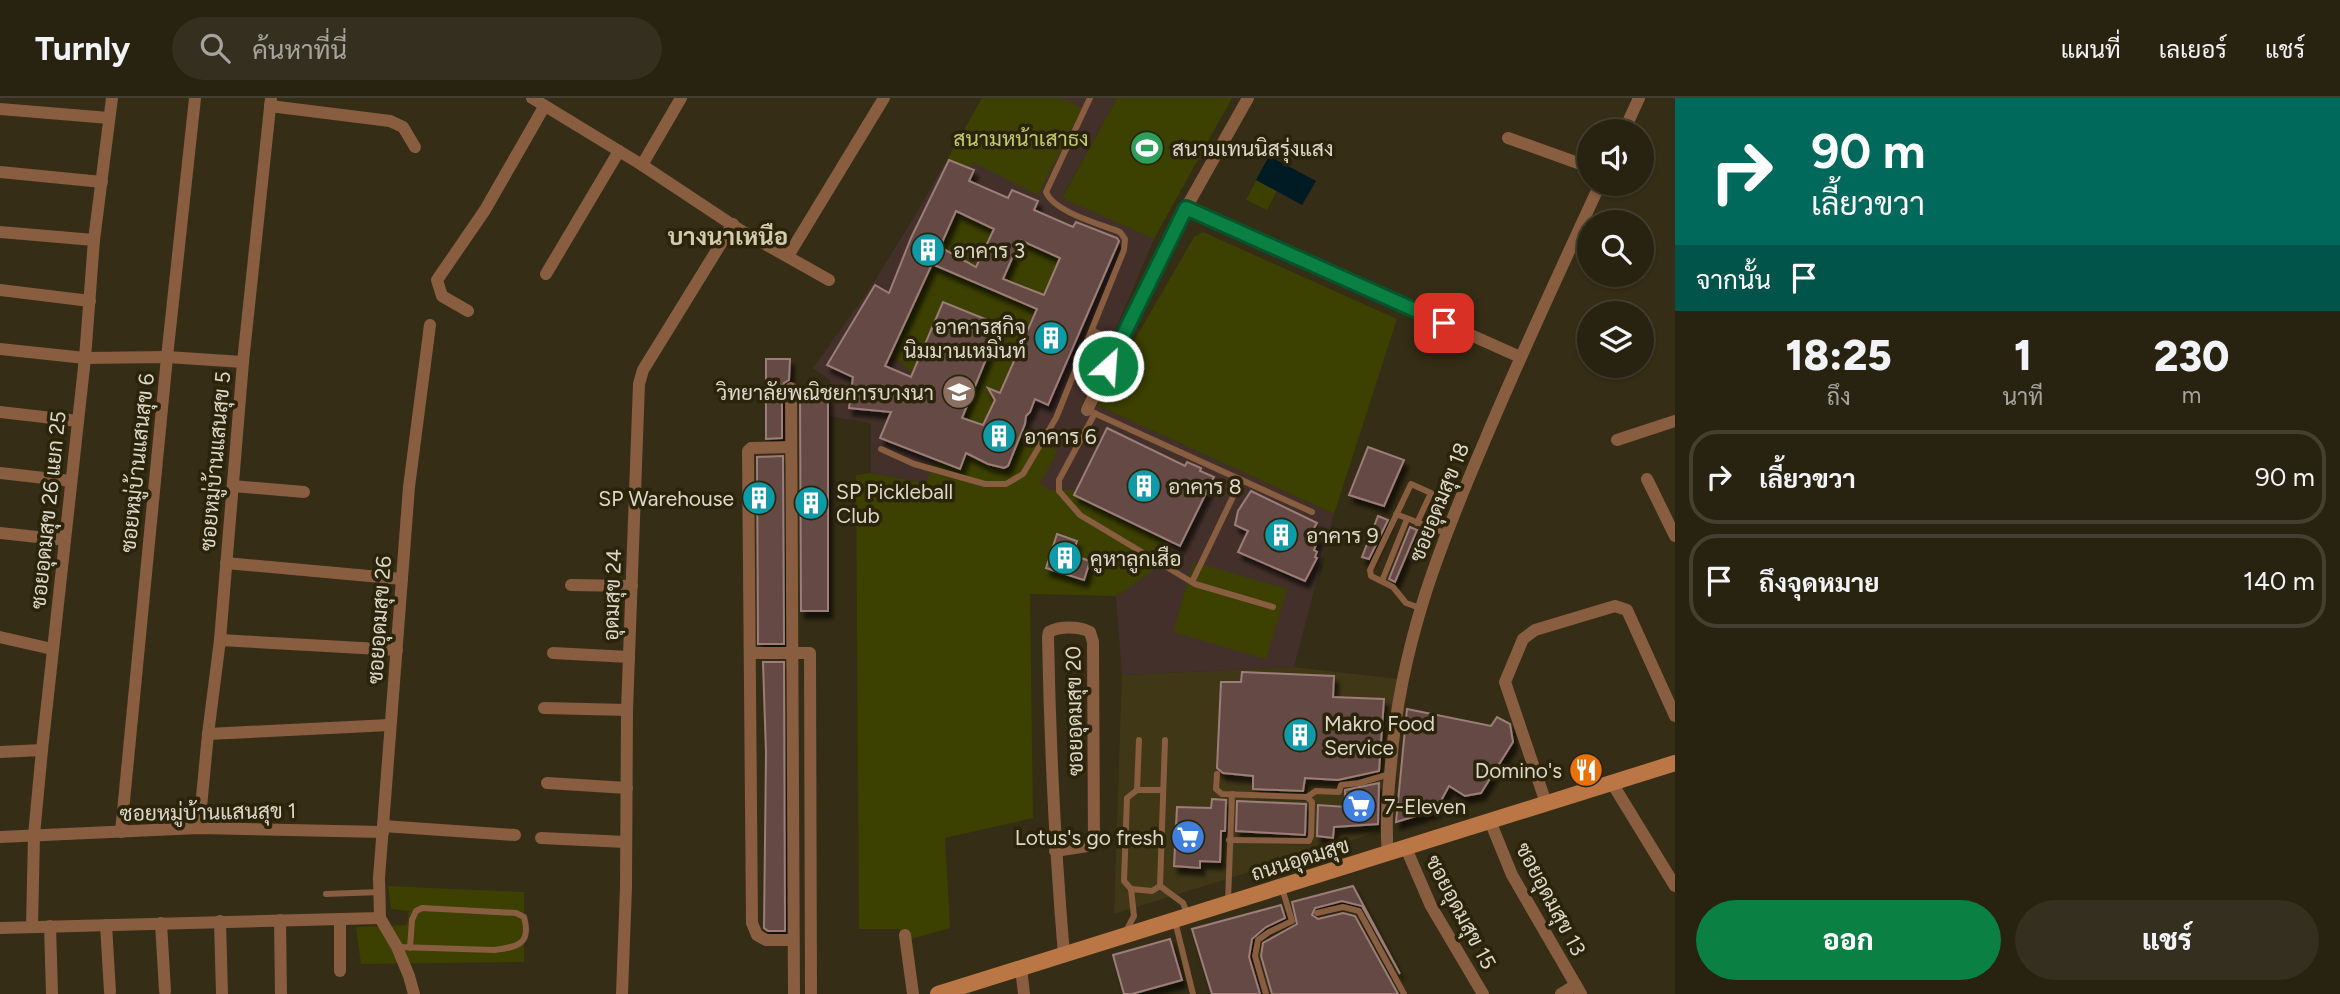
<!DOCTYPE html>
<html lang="th">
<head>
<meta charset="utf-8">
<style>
	body { margin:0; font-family:Figtree,Sarabun,sans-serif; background:#342f1e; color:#f1f3f6; height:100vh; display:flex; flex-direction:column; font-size:26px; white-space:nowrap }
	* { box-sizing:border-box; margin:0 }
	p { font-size:23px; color:#a5a49f }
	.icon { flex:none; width:38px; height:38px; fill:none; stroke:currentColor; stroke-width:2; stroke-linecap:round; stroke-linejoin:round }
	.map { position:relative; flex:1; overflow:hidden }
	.panel { display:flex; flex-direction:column; background:#282210; width:665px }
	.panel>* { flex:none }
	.hud { background:#00695c; color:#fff; overflow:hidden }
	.tools { position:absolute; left:1577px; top:21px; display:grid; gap:14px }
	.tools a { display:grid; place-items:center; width:77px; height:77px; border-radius:50%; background:#282210; box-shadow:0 2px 5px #0004,0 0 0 2px #443f30; font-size:35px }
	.pin { position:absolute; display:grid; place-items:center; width:60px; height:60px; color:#fff; margin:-30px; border-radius:14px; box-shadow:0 4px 10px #0006 }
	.me { position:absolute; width:77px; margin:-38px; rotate:26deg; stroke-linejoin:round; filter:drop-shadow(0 0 5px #0008) }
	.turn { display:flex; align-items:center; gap:24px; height:147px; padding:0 21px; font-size:32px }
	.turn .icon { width:91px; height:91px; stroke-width:2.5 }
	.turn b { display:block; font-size:49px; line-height:60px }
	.then { display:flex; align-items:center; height:66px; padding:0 21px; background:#0003; gap:14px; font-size:26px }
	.eta { display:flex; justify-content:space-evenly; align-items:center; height:119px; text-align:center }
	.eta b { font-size:42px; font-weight:800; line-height:49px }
	.button { display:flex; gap:14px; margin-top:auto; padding:14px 21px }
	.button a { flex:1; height:80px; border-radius:42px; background:#0b8043; color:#fff; font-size:28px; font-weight:800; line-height:80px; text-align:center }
	.button a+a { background:#342f1e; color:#f1f3f6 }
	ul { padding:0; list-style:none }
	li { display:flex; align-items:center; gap:21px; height:94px; margin:0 14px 10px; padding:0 7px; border:4px solid #443f30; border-radius:28px }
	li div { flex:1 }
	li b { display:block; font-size:26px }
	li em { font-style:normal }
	header { display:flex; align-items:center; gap:42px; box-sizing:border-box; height:98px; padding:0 35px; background:#282210; border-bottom:2px solid #443f30 }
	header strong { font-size:33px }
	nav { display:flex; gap:38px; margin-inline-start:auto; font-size:24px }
	.search { width:490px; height:63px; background:#342f1e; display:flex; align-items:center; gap:18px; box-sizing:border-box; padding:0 24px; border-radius:38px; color:#a5a49f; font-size:26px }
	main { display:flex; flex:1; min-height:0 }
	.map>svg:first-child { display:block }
	.built { fill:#403717 }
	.education { fill:#44302b }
	.green { fill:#3c4000 }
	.water { fill:#001b24 }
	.building { fill:#654945; stroke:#9c7d78; stroke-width:2; fill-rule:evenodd; filter:url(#shadow) }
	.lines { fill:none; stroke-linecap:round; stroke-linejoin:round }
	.service { stroke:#895d40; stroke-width:6 }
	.minor { stroke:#895d40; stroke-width:12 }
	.secondary { stroke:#bb7646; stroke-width:16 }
	.route-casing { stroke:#07532c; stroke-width:18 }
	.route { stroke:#0b8043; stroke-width:12 }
	.labels { text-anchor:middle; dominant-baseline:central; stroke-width:7; stroke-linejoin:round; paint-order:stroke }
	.park-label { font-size:21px; fill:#c4cc64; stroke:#2b240b }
	.poi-label { font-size:21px; fill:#dcd8ca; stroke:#2b240b; text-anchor:start }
	.street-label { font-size:21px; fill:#dcd8ca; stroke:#2b240b }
	.quarter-label { font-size:24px; font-weight:bold; fill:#d4cbaf; stroke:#2b240b }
</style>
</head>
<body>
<header>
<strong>Turnly</strong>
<div class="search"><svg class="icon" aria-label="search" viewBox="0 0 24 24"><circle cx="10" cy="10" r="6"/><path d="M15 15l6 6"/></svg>ค้นหาที่นี่</div>
<nav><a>แผนที่</a><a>เลเยอร์</a><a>แชร์</a></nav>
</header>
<main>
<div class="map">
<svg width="1675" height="896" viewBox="0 0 1675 896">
	<defs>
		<filter id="shadow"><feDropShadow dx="4" dy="7" stdDeviation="2" flood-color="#0009"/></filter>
	</defs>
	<rect width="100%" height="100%" fill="#352d15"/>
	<polygon class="built" points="1294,569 1398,581 1381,733 1114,816 1122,577"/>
	<polygon class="education" points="982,0 1117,0 1062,99 1154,141 1102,263 1080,312 1097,307 1334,416 1294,569 1122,577 1116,498 1035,495 1037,405 871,375 871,325 829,318 830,282 813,270 869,192 919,111"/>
	<g class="green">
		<polygon points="982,0 1062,0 1082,10 1038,97 973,64 966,77 946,64"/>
		<polygon points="1117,0 1232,0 1154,141 1062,100"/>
		<polygon points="1269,58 1289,69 1267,112 1246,102"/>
		<polygon points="948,110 1065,161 997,324 1058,353 1040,385 1049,392 1083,392 1170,432 1161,467 1117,498 1030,496 1033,720 945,740 950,830 901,844 900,831 859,831 856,377 871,375 925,385 964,317 883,250"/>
		<polygon points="1203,134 1397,221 1334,416 1097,307 1194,139"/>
		<polygon points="1194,464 1287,491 1266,561 1173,534"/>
		<polygon points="388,788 524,794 524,864 361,866 356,829 407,827 409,813 391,811"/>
	</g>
	<polygon class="water" points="1269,58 1316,83 1302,107 1256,82"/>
	<g class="building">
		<path d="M949 62 974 72 969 83 1008 100 1012 92 1038 103 1034 112 1073 129 1076 124 1117 140 1119 143 1048 307 1035 301 1030 314 1026 318 1025 326 1008 368 1004 370 988 366 966 355 960 371 880 340 891 314 849 310 853 279 827 267 875 187 889 195 911 140ZM956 113 994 131 976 169 940 149ZM1020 142 1060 160 1044 197 1003 181ZM932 166 1037 211 1000 295 988 290 995 302 983 327 962 320 1000 227 943 204 911 279 885 268Z"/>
		<polygon points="766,261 790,261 789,282 784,285 782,290 782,340 766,341"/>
		<polygon points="800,296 828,297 828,513 801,513"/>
		<polygon points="1107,330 1185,368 1187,364 1201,370 1200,373 1214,379 1180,448 1074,397"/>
		<polygon points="1368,349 1404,362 1384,408 1349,397"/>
		<polygon points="783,358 784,546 758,546 757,359"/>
		<polygon points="1251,393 1317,425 1311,435 1319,439 1314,452 1317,454 1315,459 1317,460 1305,483 1238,454 1248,433 1235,427 1238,413"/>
		<polygon points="1378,418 1388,422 1369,461 1362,459"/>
		<polygon points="1410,429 1417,432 1395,484 1389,481"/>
		<polygon points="1057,436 1077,443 1072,457 1090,463 1084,482 1046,470"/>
		<polygon points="763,564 784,564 785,833 768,833 764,830 766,655"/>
		<polygon points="1242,574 1334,578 1333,599 1384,601 1379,673 1338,682 1305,680 1303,693 1253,691 1253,678 1223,675 1217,670 1221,584 1241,584"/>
		<polygon points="1407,611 1491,628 1497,619 1510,626 1513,644 1481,695 1465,698 1449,688 1436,712 1396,724"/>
		<polygon points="1379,685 1378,726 1334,729 1333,740 1317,738 1318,707 1346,709 1345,692"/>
		<polygon points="1212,701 1226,702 1225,733 1221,733 1220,764 1200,763 1200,770 1174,768 1177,709 1211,710"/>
		<polygon points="1237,703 1306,706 1305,737 1236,733"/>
		<polygon points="1353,788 1400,876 1362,808 1342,803 1315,810 1312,817 1318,821 1343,815 1355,818 1398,896 1272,896 1261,858 1263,845 1297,826 1292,804"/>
		<polygon points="1281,807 1285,820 1266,829 1252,841 1249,859 1260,896 1212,896 1192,831"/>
		<polygon points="1170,841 1182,882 1132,896 1124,896 1113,857"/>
	</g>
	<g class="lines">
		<g class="service">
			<polyline points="1092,232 1119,246"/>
			<polyline points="1094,315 1312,414"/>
			<polyline points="1095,315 1059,382 1059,393 1080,417 1195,486 1273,509"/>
			<path d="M881 351 914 366 985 386H1006L1023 376 1056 320 1124 152 1125 141 1120 134C1100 126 1054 114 1046 94L1090 0"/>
			<polyline points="1396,416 1445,435"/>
			<polyline points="1417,425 1431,395 1411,386 1370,472 1371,478 1393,489 1406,505 1420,510"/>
			<polyline points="1382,483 1407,421"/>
			<polyline points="1192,484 1241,382"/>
			<polyline points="1139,642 1137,692 1127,700 1124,783 1131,791 1152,793 1160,788"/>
			<polyline points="1165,642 1160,788 1183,805 1188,817"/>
			<polyline points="1217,676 1216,691 1222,696 1307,699 1312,704 1311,738 1309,743 1229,742"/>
			<polyline points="1137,692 1163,692"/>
			<polyline points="1307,699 1316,693 1339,694 1341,687 1359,685 1390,676"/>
			<polyline points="326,796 380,794"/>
			<polyline points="1228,803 1232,696"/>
			<polyline points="1317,815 1343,809 1359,813 1404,896"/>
			<polyline points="1175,823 1193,896"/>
			<polyline points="1126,833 1134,818 1131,791"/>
			<path d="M398 849 494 852C516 849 532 847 524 819L516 815 422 810 416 813 412 822 410 850"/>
			<polyline points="1266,896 1255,858 1258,842 1269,834 1292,823 1282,790"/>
		</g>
		<g class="minor">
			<polyline points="532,0 642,67 740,132 829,182"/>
			<polyline points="270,8 390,23 403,29 415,49"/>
			<polyline points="0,11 109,20"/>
			<polyline points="1624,33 1639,0"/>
			<polyline points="1508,40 1589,69"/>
			<polyline points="642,67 681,0"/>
			<polyline points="0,74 102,84"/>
			<polyline points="1186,110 1520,259"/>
			<polyline points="0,134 94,142"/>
			<polyline points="788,158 884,0"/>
			<polyline points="546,176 619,53"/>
			<polyline points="0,192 90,203"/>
			<polyline points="468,213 442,198 437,182 485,112 544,9"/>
			<polyline points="0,251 85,260 167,259 243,264"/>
			<polyline points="791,290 794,896"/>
			<polyline points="1087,312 1186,110 1248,0"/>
			<polyline points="0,314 78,323"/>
			<polyline points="1617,342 1675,323"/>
			<polyline points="790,349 751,350 748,353 752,825 757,837 766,842 793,842"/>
			<polyline points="0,375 71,383"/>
			<polyline points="1647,381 1675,438"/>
			<polyline points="233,388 304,394"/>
			<polyline points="0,435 65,442"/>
			<polyline points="226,465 402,481"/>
			<polyline points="571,487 632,488"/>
			<polyline points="0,539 52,551"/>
			<polyline points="220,542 397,552"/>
			<polyline points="553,555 629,559"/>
			<polyline points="750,555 810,555 811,896"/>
			<polyline points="544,610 627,612"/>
			<polyline points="208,636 390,627"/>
			<polyline points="0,654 42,652"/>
			<polyline points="547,685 627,690"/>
			<polyline points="1612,685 1675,788"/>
			<polyline points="1546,705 1505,584 1523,541 1535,532 1615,508 1627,512 1675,618"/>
			<polyline points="1490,723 1512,777 1581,896"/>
			<polyline points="383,728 515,737"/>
			<polyline points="199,730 208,636 220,542 243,264 271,0"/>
			<polyline points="121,734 167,259 195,0"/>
			<polyline points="0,739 199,730 383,734"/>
			<polyline points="541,740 626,744"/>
			<polyline points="1406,750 1431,808 1483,896"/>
			<path d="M1055 753 1094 747 1093 544 1090 534C1079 528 1059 528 1049 534L1048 539C1050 645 1055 751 1064 857"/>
			<path d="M1388 756C1385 725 1388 696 1391 666 1400 548 1439 449 1485 342 1521 256 1561 171 1600 86"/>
			<polyline points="340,821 340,873"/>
			<polyline points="280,822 281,896"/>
			<polyline points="220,823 222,896"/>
			<polyline points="161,825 165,893"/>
			<polyline points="106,827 110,894"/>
			<polyline points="50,828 52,896"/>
			<polyline points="32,829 34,737 42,652 85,260 94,142 112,0"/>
			<polyline points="0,830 380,820"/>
			<polyline points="905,837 913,896"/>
			<polyline points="1021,870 1024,896"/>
			<polyline points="414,896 409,878 397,849 380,820 379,780 409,389 430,227"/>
			<polyline points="622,896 626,789 627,612 639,286 643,272 733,126"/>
			<polyline points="1561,896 1576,887"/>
		</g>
		<polyline class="secondary" points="938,896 1675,665"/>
	</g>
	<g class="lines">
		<g class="route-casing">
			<polyline id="route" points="1108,268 1186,110 1444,225"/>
		</g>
		<use href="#route" class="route"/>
	</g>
	<defs>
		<g id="stadium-disc" transform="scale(1.75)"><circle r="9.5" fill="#2e9e5b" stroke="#2b240b"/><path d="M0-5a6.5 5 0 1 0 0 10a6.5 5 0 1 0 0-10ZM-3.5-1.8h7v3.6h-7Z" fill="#fff"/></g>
		<g id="building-disc" transform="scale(1.75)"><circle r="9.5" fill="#0f9aa8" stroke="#2b240b"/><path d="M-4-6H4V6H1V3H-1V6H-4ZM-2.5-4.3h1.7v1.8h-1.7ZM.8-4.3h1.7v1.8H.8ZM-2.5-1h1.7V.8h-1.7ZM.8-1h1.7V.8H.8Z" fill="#fff"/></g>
		<g id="university-disc" transform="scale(1.75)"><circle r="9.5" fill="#8d6e63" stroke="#2b240b"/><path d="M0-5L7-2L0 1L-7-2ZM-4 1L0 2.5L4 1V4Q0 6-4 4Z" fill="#fff"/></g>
		<g id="restaurant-disc" transform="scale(1.75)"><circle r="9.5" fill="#e8710a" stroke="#2b240b"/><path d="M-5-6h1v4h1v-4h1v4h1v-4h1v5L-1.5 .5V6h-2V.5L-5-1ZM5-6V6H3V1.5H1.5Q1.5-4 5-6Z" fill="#fff"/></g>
		<g id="supermarket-disc" transform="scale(1.75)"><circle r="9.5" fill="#3f7fe0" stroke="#2b240b"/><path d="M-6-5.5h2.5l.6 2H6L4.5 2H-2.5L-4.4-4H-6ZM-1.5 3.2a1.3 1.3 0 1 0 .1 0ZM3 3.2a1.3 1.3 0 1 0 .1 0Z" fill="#fff"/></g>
	</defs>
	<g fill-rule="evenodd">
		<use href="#stadium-disc" x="1147" y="50"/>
		<use href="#building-disc" x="928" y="152"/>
		<use href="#building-disc" x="1051" y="240"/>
		<use href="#university-disc" x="959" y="294"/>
		<use href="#building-disc" x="999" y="338"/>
		<use href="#building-disc" x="1144" y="388"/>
		<use href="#building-disc" x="759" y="400"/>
		<use href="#building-disc" x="811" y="405"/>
		<use href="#building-disc" x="1281" y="437"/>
		<use href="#building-disc" x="1065" y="460"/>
		<use href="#building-disc" x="1300" y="637"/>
		<use href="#restaurant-disc" x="1586" y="672"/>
		<use href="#supermarket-disc" x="1359" y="708"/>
		<use href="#supermarket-disc" x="1188" y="739"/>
	</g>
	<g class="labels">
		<g class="park-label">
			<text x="1021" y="40">สนามหน้าเสาธง</text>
		</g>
		<g class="poi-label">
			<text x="1172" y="50">สนามเทนนิสรุ่งแสง</text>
			<text x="953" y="152">อาคาร 3</text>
			<text x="1026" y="228" text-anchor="end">อาคารสุกิจ<tspan x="1026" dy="24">นิมมานเหมินท์</tspan></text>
			<text x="934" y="294" text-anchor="end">วิทยาลัยพณิชยการบางนา</text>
			<text x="1024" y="338">อาคาร 6</text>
			<text x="1168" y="388">อาคาร 8</text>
			<text x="836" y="393">SP Pickleball<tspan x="836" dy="24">Club</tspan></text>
			<text x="734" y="400" text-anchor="end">SP Warehouse</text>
			<text x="1306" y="437">อาคาร 9</text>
			<text x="1090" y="460">คูหาลูกเสือ</text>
			<text x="1324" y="625">Makro Food<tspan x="1324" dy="24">Service</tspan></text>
			<text x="1562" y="672" text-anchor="end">Domino's</text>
			<text x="1384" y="708">7-Eleven</text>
			<text x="1164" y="739" text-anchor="end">Lotus's go fresh</text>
		</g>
		<g class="street-label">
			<text transform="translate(215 363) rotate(-85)">ซอยหมู่บ้านแสนสุข 5</text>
			<text transform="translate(137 365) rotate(-84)">ซอยหมู่บ้านแสนสุข 6</text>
			<text transform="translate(1439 404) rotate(-68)">ซอยอุดมสุข 18</text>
			<text transform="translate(48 412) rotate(-84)">ซอยอุดมสุข 26 แยก 25</text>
			<text transform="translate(612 497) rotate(-88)">อุดมสุข 24</text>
			<text transform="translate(379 522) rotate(-86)">ซอยอุดมสุข 26</text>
			<text transform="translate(1074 613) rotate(-91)">ซอยอุดมสุข 20</text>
			<text transform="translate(208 714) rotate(-1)">ซอยหมู่บ้านแสนสุข 1</text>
			<text transform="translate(1300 761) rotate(-17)">ถนนอุดมสุข</text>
			<text transform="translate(1551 801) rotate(62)">ซอยอุดมสุข 13</text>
			<text transform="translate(1461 814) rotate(62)">ซอยอุดมสุข 15</text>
		</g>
		<g class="quarter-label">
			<text x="728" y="138">บางนาเหนือ</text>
		</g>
	</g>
</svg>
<div class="tools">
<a><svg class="icon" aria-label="sound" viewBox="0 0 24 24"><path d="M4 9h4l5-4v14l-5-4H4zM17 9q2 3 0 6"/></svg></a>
<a><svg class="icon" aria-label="search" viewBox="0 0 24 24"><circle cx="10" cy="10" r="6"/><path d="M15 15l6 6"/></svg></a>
<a><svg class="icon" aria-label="layers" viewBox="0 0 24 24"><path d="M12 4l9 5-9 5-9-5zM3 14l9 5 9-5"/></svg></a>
</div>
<div class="pin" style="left:1444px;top:225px;background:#d93025"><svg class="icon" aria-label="arrive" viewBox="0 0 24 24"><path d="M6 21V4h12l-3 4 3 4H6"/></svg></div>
<svg class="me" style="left:1108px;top:268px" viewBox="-20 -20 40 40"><circle r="17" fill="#0b8043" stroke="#fff" stroke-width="3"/><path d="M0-11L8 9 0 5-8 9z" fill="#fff"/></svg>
</div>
<section class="panel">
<div class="hud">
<div class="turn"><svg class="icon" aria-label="right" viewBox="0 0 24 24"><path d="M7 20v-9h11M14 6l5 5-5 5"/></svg><div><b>90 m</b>เลี้ยวขวา</div></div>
<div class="then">จากนั้น<svg class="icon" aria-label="arrive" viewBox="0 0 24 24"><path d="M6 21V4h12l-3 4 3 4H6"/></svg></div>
</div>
<div class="eta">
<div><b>18:25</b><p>ถึง</p></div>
<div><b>1</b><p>นาที</p></div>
<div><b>230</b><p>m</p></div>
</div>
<ul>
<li><svg class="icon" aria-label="right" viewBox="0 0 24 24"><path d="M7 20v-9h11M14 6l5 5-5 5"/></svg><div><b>เลี้ยวขวา</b></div><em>90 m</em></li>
<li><svg class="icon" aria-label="arrive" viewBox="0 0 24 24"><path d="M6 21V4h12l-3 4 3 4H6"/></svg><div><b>ถึงจุดหมาย</b></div><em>140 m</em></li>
</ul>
<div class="button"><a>ออก</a><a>แชร์</a></div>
</section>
</main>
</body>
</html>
